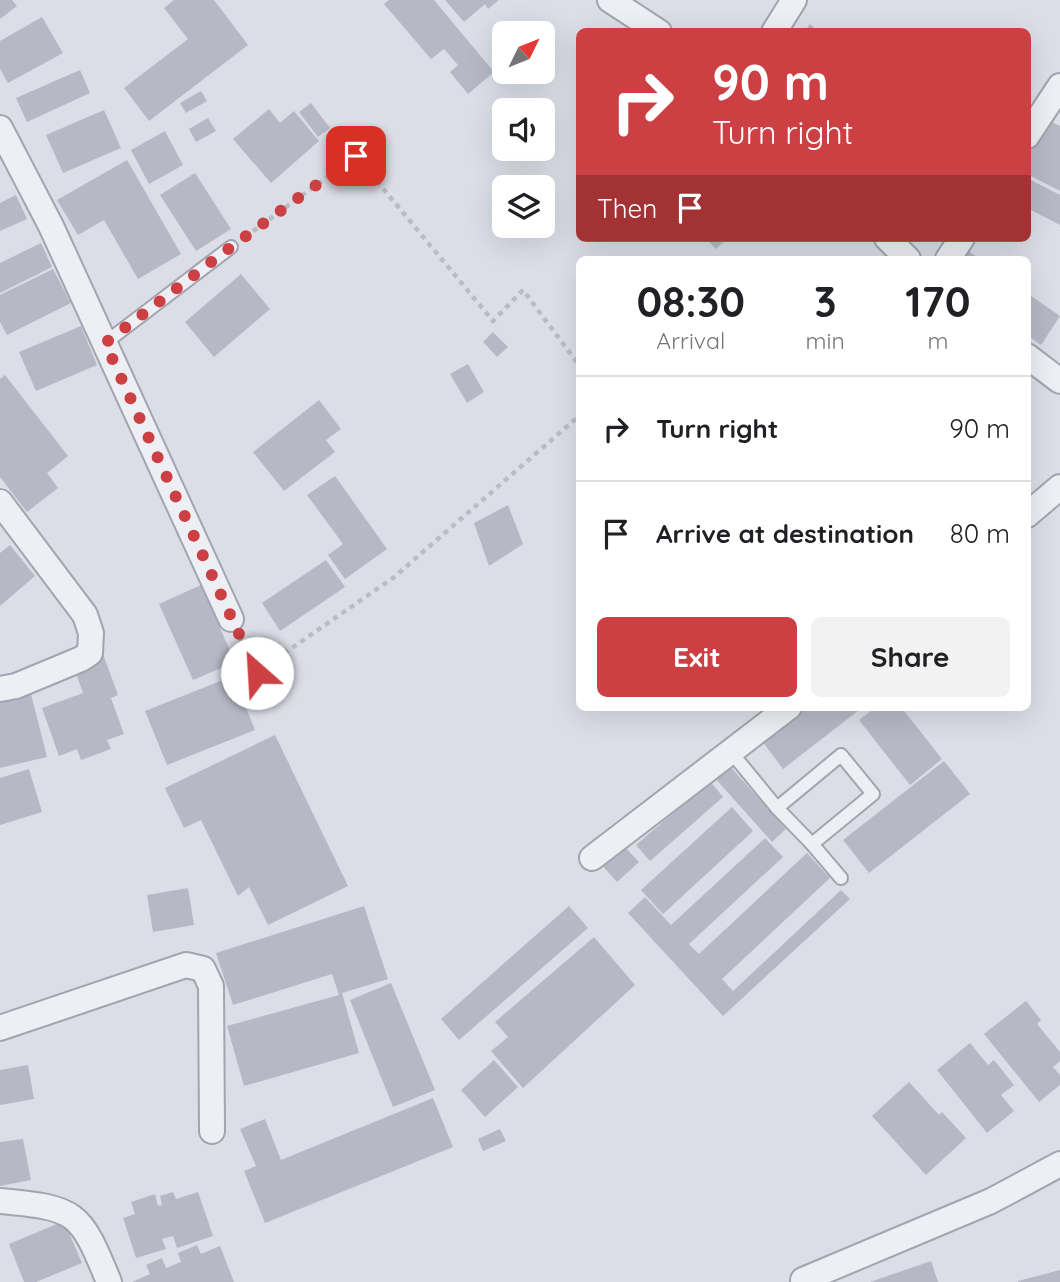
<!DOCTYPE html>
<html lang="en">
<head>
<meta charset="utf-8">
<style>
	body { margin:0; font-family:Quicksand,sans-serif; background:#f2f2f2; color:#202124; height:100vh; display:flex; flex-direction:column; font-size:26px; white-space:nowrap }
	* { box-sizing:border-box; margin:0 }
	p { font-size:23px; color:#757577 }
	.icon { flex:none; width:38px; height:38px; fill:none; stroke:currentColor; stroke-width:2; stroke-linecap:round; stroke-linejoin:round }
	.map { position:relative; flex:1; overflow:hidden }
	.drawer { position:absolute; left:576px; top:256px; width:455px; height:455px; display:flex; flex-direction:column; background:#fff; border-radius:10px; box-shadow:0 7px 28px #0002 }
	.drawer>* { flex:none }
	.guide { position:absolute; left:576px; top:28px; width:455px; height:214px; border-radius:10px; box-shadow:0 7px 28px #0002; background:#cc3f42; color:#fff; overflow:hidden }
	.needle { width:46px; rotate:47deg }
	.fabs { position:absolute; left:492px; top:21px; display:grid; gap:14px }
	.fabs a { display:grid; place-items:center; width:63px; height:63px; border-radius:10px; background:#fff; box-shadow:0 7px 28px #0002; font-size:35px }
	.pin { position:absolute; display:grid; place-items:center; width:60px; height:60px; color:#fff; margin:-30px; border-radius:14px; box-shadow:0 4px 10px #0006 }
	.me { position:absolute; width:77px; margin:-38px; rotate:334deg; stroke-linejoin:round; filter:drop-shadow(0 0 5px #0008) }
	.turn { display:flex; align-items:center; gap:24px; height:147px; padding:0 21px; font-size:32px }
	.turn .icon { width:91px; height:91px; stroke-width:2.5 }
	.turn b { display:block; font-size:49px; line-height:60px }
	.then { display:flex; align-items:center; height:66px; padding:0 21px; background:#0003; gap:14px; font-size:26px }
	.eta { display:flex; justify-content:space-evenly; align-items:center; height:119px; text-align:center }
	.eta b { font-size:42px; font-weight:700; line-height:49px }
	.button { display:flex; gap:14px; margin-top:auto; padding:14px 21px }
	.button a { flex:1; height:80px; border-radius:10px; background:#cc3f42; color:#fff; font-size:28px; font-weight:700; line-height:80px; text-align:center }
	.button a+a { background:#f2f2f2; color:#202124 }
	ul { padding:0; list-style:none }
	li { display:flex; align-items:center; gap:21px; height:105px; padding:0 21px; border-top:2px solid #e0e0e0 }
	li div { flex:1 }
	li b { display:block; font-size:26px }
	li em { font-style:normal }
	.map>svg:first-child { display:block }
	.building { fill:#b6b9c5 }
	.lines { fill:none; stroke-linecap:round; stroke-linejoin:round }
	.service-casing { stroke:#a1a5af; stroke-width:16 }
	.minor-casing { stroke:#a1a5af; stroke-width:28 }
	.path { stroke:#babcc4; stroke-width:4.5; stroke-dasharray:5 5; stroke-linecap:butt }
	.service { stroke:#eeeff4; stroke-width:12 }
	.minor { stroke:#eeeff4; stroke-width:24 }
	.route { stroke:#cc3f42; stroke-width:12; stroke-dasharray:0 21.6 }
</style>
</head>
<body>
<div class="map">
<svg width="1060" height="1282" viewBox="0 0 1060 1282">
	<rect width="100%" height="100%" fill="#dbdee6"/>
	<g class="building">
		<polygon points="0,0 12,0 17,6 0,19"/>
		<polygon points="174,0 214,0 248,45 149,121 124,88 188,39 164,8"/>
		<polygon points="389,0 434,0 494,72 468,94 450,72 458,65 444,49 431,59 384,4"/>
		<polygon points="445,0 499,0 488,9 485,4 464,22"/>
		<polygon points="42,17 63,53 8,83 0,69 0,41"/>
		<polygon points="810,24 818,32 804,32"/>
		<polygon points="80,70 90,93 27,122 16,98"/>
		<polygon points="201,91 207,101 186,113 180,103"/>
		<polygon points="311,103 330,128 318,137 299,112"/>
		<polygon points="269,109 280,123 294,111 319,141 271,183 233,139"/>
		<polygon points="104,110 121,148 63,173 46,135"/>
		<polygon points="208,118 216,131 196,142 189,129"/>
		<polygon points="1046,119 1060,126 1060,191 1027,174 1027,155"/>
		<polygon points="165,131 183,165 149,184 131,150"/>
		<polygon points="127,160 181,254 138,279 104,220 78,235 57,200"/>
		<polygon points="195,173 231,229 196,251 160,195"/>
		<polygon points="1027,178 1060,195 1060,225 1027,208"/>
		<polygon points="16,195 27,219 0,231 0,203"/>
		<polygon points="705,238 728,238 716,249"/>
		<polygon points="41,243 52,267 0,293 0,263"/>
		<polygon points="966,249 980,259 959,259"/>
		<polygon points="53,269 71,303 7,335 0,322 0,295"/>
		<polygon points="241,274 270,309 214,357 185,322"/>
		<polygon points="1027,293 1060,316 1041,345 1027,335"/>
		<polygon points="81,326 97,365 36,391 19,352"/>
		<polygon points="493,332 508,347 497,357 483,342"/>
		<polygon points="468,364 484,392 467,403 450,374"/>
		<polygon points="5,375 68,456 47,473 58,488 27,512 0,477 0,379"/>
		<polygon points="319,400 341,429 326,440 335,452 284,491 253,452"/>
		<polygon points="335,476 387,549 345,579 328,555 343,544 307,495"/>
		<polygon points="508,505 523,544 489,566 474,523"/>
		<polygon points="10,545 35,576 0,606 0,553"/>
		<polygon points="326,560 345,587 280,631 262,603"/>
		<polygon points="201,585 235,662 193,680 159,604"/>
		<polygon points="103,654 118,695 111,698 124,734 107,740 111,749 81,760 77,749 59,756 42,708 83,693 73,665"/>
		<polygon points="233,676 255,730 167,765 145,711"/>
		<polygon points="29,686 47,757 0,768 0,692"/>
		<polygon points="800,707 863,707 783,769 760,738"/>
		<polygon points="876,707 901,707 942,759 910,785 859,720"/>
		<polygon points="275,735 348,886 268,925 249,887 238,896 201,820 184,828 165,788"/>
		<polygon points="944,761 970,794 869,873 843,840"/>
		<polygon points="728,764 786,829 772,842 714,777"/>
		<polygon points="29,769 42,812 0,825 0,778"/>
		<polygon points="710,781 723,797 650,861 636,845"/>
		<polygon points="732,807 753,831 663,914 641,890"/>
		<polygon points="765,838 783,857 689,944 699,954 807,853 830,878 722,979 733,991 841,890 850,899 723,1016 628,913 645,897 671,925"/>
		<polygon points="622,844 639,862 617,882 600,863"/>
		<polygon points="188,888 194,925 153,932 147,895"/>
		<polygon points="364,906 388,979 342,993 359,1053 244,1086 227,1026 339,995 332,974 233,1005 216,953"/>
		<polygon points="569,906 588,928 459,1040 441,1019"/>
		<polygon points="594,937 635,985 523,1088 491,1051 508,1037 495,1022"/>
		<polygon points="391,983 435,1090 393,1107 350,1000"/>
		<polygon points="1026,1001 1041,1020 1037,1024 1060,1052 1060,1061 1053,1067 1060,1075 1060,1085 1039,1102 984,1034"/>
		<polygon points="970,1043 988,1065 994,1060 1014,1085 1001,1095 1014,1111 987,1133 937,1070"/>
		<polygon points="494,1060 518,1087 485,1117 461,1090"/>
		<polygon points="28,1065 34,1099 0,1105 0,1070"/>
		<polygon points="909,1082 939,1115 942,1112 966,1138 926,1175 872,1116"/>
		<polygon points="433,1098 453,1147 265,1223 244,1171 256,1166 240,1129 265,1119 281,1160"/>
		<polygon points="500,1129 506,1141 483,1151 478,1139"/>
		<polygon points="23,1139 31,1180 0,1186 0,1142"/>
		<polygon points="173,1192 176,1199 198,1192 213,1236 177,1248 173,1236 162,1239 166,1249 136,1258 123,1218 135,1214 131,1202 155,1194 158,1206 162,1205 160,1196"/>
		<polygon points="64,1221 82,1263 36,1282 24,1282 9,1244"/>
		<polygon points="197,1245 201,1254 220,1246 234,1282 132,1282 150,1274 146,1265 162,1258 166,1268 181,1262 178,1253"/>
		<polygon points="931,1261 938,1282 870,1282"/>
		<polygon points="1060,1270 1060,1282 1018,1282 1018,1281"/>
	</g>
	<g class="lines">
		<g class="service-casing">
			<g id="service">
				<polyline points="105,343 231,247"/>
				<polyline points="731,752 777,808 841,755 873,794 812,844 841,878"/>
				<polyline points="777,808 812,844"/>
			</g>
		</g>
		<g class="minor-casing">
			<g id="minor">
				<polyline points="610,0 659,32"/>
				<polyline points="774,32 794,0"/>
				<polyline points="0,128 51,226 231,619"/>
				<polyline points="1027,136 1060,86"/>
				<polyline points="887,238 908,259"/>
				<polyline points="948,259 962,238"/>
				<polyline points="1027,356 1060,381"/>
				<polyline points="0,502 85,615 91,633 90,653 81,659 16,686 0,689"/>
				<polyline points="1027,515 1060,487"/>
				<polyline points="592,858 789,707"/>
				<polyline points="0,1028 186,965 203,969 211,986 212,1131"/>
				<path d="M0 1201C77 1208 80 1211 109 1282"/>
				<polyline points="803,1280 991,1201 1060,1164"/>
			</g>
		</g>
		<g class="path">
			<polyline points="245,237 356,156 493,321 523,290 579,365"/>
			<polyline points="240,639 257,672 393,578 579,416"/>
		</g>
		<use href="#service" class="service"/>
		<use href="#minor" class="minor"/>
	</g>
	<g class="lines">
		<polyline class="route" points="257,673 105,343 231,247 356,156"/>
	</g>
</svg>
<div class="fabs">
<a><svg class="needle" viewBox="-14 -14 28 28"><path d="M0-13l5 13h-10z" fill="#e53935"/><path d="M0 13l5-13h-10z" fill="#757577"/></svg></a>
<a><svg class="icon" aria-label="sound" viewBox="0 0 24 24"><path d="M4 9h4l5-4v14l-5-4H4zM17 9q2 3 0 6"/></svg></a>
<a><svg class="icon" aria-label="layers" viewBox="0 0 24 24"><path d="M12 4l9 5-9 5-9-5zM3 14l9 5 9-5"/></svg></a>
</div>
<div class="pin" style="left:356px;top:156px;background:#d93025"><svg class="icon" aria-label="arrive" viewBox="0 0 24 24"><path d="M6 21V4h12l-3 4 3 4H6"/></svg></div>
<svg class="me" style="left:257px;top:673px" viewBox="-20 -20 40 40"><circle r="19" fill="#fff"/><path d="M0-13L10 11 0 6-10 11z" fill="#cc3f42"/></svg>
<div class="guide">
<div class="turn"><svg class="icon" aria-label="right" viewBox="0 0 24 24"><path d="M7 20v-9h11M14 6l5 5-5 5"/></svg><div><b>90 m</b>Turn right</div></div>
<div class="then">Then<svg class="icon" aria-label="arrive" viewBox="0 0 24 24"><path d="M6 21V4h12l-3 4 3 4H6"/></svg></div>
</div>
<section class="drawer">
<div class="eta">
<div><b>08:30</b><p>Arrival</p></div>
<div><b>3</b><p>min</p></div>
<div><b>170</b><p>m</p></div>
</div>
<ul>
<li><svg class="icon" aria-label="right" viewBox="0 0 24 24"><path d="M7 20v-9h11M14 6l5 5-5 5"/></svg><div><b>Turn right</b></div><em>90 m</em></li>
<li><svg class="icon" aria-label="arrive" viewBox="0 0 24 24"><path d="M6 21V4h12l-3 4 3 4H6"/></svg><div><b>Arrive at destination</b></div><em>80 m</em></li>
</ul>
<div class="button"><a>Exit</a><a>Share</a></div>
</section>
</div>
</body>
</html>
